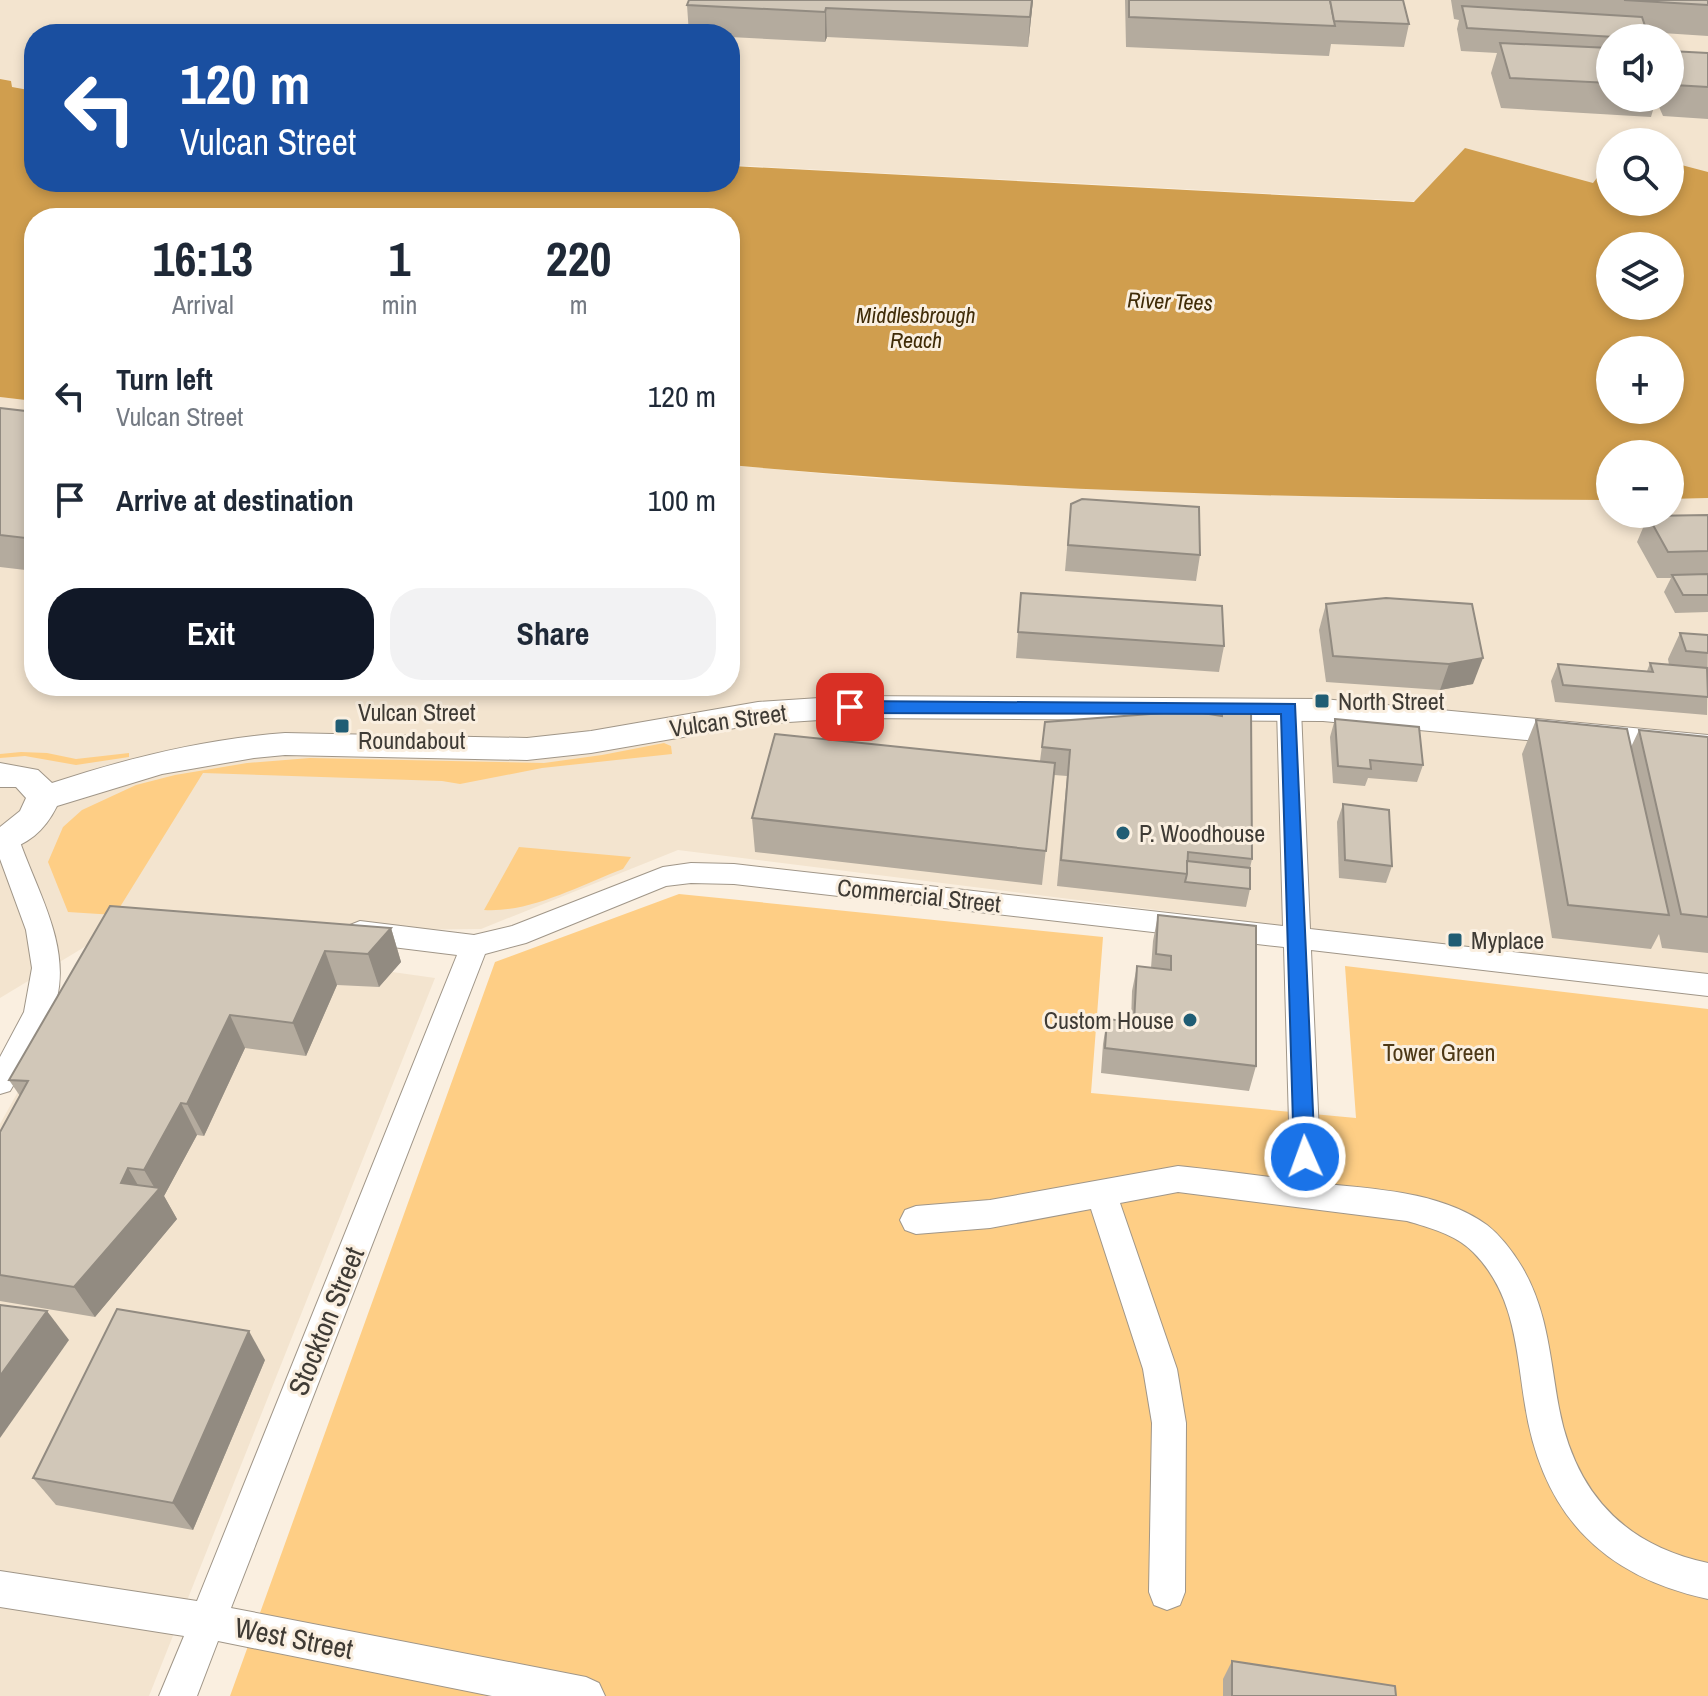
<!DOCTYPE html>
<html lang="en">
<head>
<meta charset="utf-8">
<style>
	body { margin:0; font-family:"Archivo Narrow",sans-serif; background:#f2f2f3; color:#1f2937; height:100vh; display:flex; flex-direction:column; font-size:30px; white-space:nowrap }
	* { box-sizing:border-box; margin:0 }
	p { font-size:26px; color:#747a83 }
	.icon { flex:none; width:44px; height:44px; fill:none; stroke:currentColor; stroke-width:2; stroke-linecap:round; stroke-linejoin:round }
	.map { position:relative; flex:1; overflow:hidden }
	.side { position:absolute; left:24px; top:208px; width:716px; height:488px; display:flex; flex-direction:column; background:#fff; border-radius:32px; box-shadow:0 4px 12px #0003 }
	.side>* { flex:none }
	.banner { position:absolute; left:24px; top:24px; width:716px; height:168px; border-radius:32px; box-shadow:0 4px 12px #0003; background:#1a4fa0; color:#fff; overflow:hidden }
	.fabs { position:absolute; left:1596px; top:24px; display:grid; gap:16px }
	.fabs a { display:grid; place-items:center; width:88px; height:88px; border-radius:50%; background:#fff; box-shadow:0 4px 12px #0003; font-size:40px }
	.pin { position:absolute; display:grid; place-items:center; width:68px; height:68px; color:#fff; margin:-34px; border-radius:16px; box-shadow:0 4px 12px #0006 }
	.me { position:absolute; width:88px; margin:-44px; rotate:358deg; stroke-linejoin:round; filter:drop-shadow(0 0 6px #0008) }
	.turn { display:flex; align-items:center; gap:28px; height:168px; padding:0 24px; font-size:36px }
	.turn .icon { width:104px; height:104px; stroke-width:2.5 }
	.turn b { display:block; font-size:56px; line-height:68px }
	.eta { display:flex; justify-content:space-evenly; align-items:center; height:136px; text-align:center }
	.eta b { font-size:48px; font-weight:800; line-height:56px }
	.primary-button { display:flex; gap:16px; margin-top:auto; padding:16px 24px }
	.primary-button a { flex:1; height:92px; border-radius:32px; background:#111827; color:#fff; font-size:32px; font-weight:800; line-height:92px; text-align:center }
	.primary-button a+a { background:#f2f2f3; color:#1f2937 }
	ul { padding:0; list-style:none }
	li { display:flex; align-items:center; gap:24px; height:104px; padding:0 24px }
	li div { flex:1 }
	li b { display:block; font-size:30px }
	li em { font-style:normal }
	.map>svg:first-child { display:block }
	.built { fill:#f3e4cf; fill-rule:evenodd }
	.green { fill:#fece85 }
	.water { fill:#d09e4e; fill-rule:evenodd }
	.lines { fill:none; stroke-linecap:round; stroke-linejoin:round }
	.minor-casing { stroke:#a09688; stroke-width:2 }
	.tertiary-casing { stroke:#a09688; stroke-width:2 }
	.minor { fill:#fff; fill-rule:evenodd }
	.tertiary { fill:#fff; fill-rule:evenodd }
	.wall { fill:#b4ab9e }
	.shaded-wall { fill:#928b81 }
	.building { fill:#d1c7b8; stroke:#928b81; stroke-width:2 }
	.route { fill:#1a73e8; stroke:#114b97; stroke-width:2 }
	.poi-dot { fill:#205d74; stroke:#faefe0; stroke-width:3 }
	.labels { text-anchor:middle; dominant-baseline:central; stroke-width:6; stroke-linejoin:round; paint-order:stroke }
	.far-water-label { font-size:22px; font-style:italic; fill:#402c08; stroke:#faefe0 }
	.poi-label { font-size:24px; fill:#3f3b35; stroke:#faefe0; text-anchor:start }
	.street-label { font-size:24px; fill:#3f3b35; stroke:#faefe0 }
	.park-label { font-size:24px; fill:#4d3816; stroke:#faefe0 }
	.near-street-label { font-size:28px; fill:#3f3b35; stroke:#faefe0 }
</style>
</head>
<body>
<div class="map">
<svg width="1708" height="1696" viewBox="0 0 1708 1696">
	<rect width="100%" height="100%" fill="#faefe0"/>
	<g class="built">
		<path d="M0 0H1708V183L1670 186V142H1610V189L1411 201 730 165V34H34V101L0 90ZM1610 38H1670V98H1610Z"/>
		<polygon points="0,397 34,401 34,686 730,686 730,465 883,479 1388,499 1610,500 1610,514 1670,514 1670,499 1708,498 1708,979 678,850 481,929 115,933 435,978 149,1696 0,1696 0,1124 106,934 0,998"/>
	</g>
	<g class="green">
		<polygon points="664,743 671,746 672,754 542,768 460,784 442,781 203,773 115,915 68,912 48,862 63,827 82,810 136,785 175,775 247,763 310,758 544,763 602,755"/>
		<polygon points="21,752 47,753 76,759 129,753 129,757 76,765 25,756 0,758 0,754"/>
		<path d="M519 847 631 857 623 869C580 885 531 913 484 910Z"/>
		<polygon points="679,894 1103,937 1091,1093 1356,1118 1345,966 1708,1009 1708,1696 230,1696 495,962"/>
	</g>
	<path class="water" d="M0 79 11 81 12 87 34 91V182H730V155L733 156 732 166 1414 202 1465 148 1593 183 1610 161V202H1670V162L1708 172V498L1670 499V454H1610V500C1317 499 1022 492 730 465V218H34V401L0 397ZM1610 246H1670V306H1610ZM1610 350H1670V410H1610Z"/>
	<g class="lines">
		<g class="minor-casing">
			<g id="minor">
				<polygon points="1289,701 1298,703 1301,709 1310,929 1708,974 1708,996 1311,950 1320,1157 1316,1166 1305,1170 1294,1166 1290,1157 1284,947 734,884 691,883 666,886 526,943 485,954 231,1608 586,1677 599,1683 605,1696 492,1696 218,1641 197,1696 159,1696 184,1636 0,1607 0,1571 197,1601 457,955 360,943 350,939 346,932 350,925 360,921 474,935 512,926 663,867 691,863 734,864 1283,926 1277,709 1280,703"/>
				<path d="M6 829 15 832 19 839C36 889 70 943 57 998 48 1031 28 1061 10 1091L0 1094V1057L24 1012 32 968 26 930 0 859V831Z"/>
				<path d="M1178 1166C1224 1171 1271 1177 1317 1183 1373 1189 1440 1191 1487 1225 1501 1236 1513 1252 1522 1267 1548 1311 1550 1359 1559 1408 1575 1492 1623 1545 1708 1563V1599C1601 1576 1542 1513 1525 1405 1516 1349 1515 1294 1473 1252 1455 1234 1430 1228 1407 1221L1178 1192 1120 1203 1177 1369 1186 1423 1185 1592 1180 1605 1167 1610 1154 1605 1149 1592 1152 1423 1143 1369 1091 1209 990 1228 916 1234 905 1230 900 1220 905 1210 916 1206 990 1200Z"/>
			</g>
		</g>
		<g class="tertiary-casing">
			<path id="tertiary" d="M850 696 1323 699 1708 735V757L1323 721 850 718 758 724 591 753 527 760 285 755 254 758 162 774 57 806C44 832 28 844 0 853V827L20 811 26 798 16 787H0V763L38 770 52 783C128 758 205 739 285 733L527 738 591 731 758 702Z"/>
		</g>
		<use href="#minor" class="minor"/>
		<use href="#tertiary" class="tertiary"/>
	</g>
	<g class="wall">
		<polygon points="689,0 1033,0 1028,47 827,37 825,42 730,37 730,34 689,34 687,5"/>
		<polygon points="1125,0 1403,0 1409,24 1404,47 1331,44 1329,56 1126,47"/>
		<polygon points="1451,0 1708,0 1708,36 1647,32 1649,38 1610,38 1610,98 1670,98 1670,51 1708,53 1708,119 1663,116 1656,100 1651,117 1501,108 1491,73 1497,53 1461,51 1457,29 1459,20 1454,19"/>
		<polygon points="0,408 34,412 34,571 0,567"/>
		<polygon points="1071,504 1200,555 1196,581 1065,571"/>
		<polygon points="1708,515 1708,612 1675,613 1664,592 1671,578 1657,578 1637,542 1648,516"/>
		<polygon points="1021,593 1224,646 1219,672 1016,658"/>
		<polygon points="1386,598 1473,684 1440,690 1326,682 1319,630 1326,604"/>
		<polygon points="1680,633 1708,635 1707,715 1555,702 1551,681 1558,664 1647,671 1650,663 1669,665 1668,659"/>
		<polygon points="1222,708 1252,859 1250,868 1250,889 1246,907 1057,886 1067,776 1054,775 1042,885 755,852 752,818 1040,761 1045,722 1220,715"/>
		<polygon points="1335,719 1423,765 1417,782 1368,778 1365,786 1333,783 1330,737"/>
		<polygon points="1536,720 1631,747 1639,730 1708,737 1708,953 1662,948 1659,934 1651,949 1552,938 1522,754"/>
		<polygon points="1343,804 1392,866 1386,883 1339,878 1337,822"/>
		<polygon points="110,906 391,928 401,962 379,987 337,985 306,1056 245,1048 204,1136 197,1135 164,1196 177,1219 95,1317 0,1301 0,1132 20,1096 9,1080"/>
		<polygon points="1158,915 1256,1066 1249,1091 1101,1073 1103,1044 1107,1019 1131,1022 1132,991 1137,966 1151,968 1153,941"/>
		<polygon points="265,1360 193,1530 56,1505 33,1478"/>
		<polygon points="1232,1661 1396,1696 1223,1696 1223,1679"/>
	</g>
	<g class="shaded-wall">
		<polygon points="1032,0 1033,0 1028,47 1030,17"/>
		<polygon points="826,8 827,37 825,42 825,12"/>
		<polygon points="1483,658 1473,684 1440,690 1449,664"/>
		<polygon points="391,928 401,962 379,987 368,954"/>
		<polygon points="325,951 337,985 306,1056 293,1023"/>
		<polygon points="230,1015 245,1048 204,1136 187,1104"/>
		<polygon points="181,1103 197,1135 164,1196 177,1219 95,1317 74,1287 128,1168 146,1199 157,1192 144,1170"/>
		<polygon points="47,1311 69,1340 0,1438 0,1376"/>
		<polygon points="249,1331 265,1360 193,1530 173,1503"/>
	</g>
	<g class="building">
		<polygon points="689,0 1032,0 1030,17 826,8 825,12 687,5"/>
		<polygon points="1129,0 1330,0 1335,26 1129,17"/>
		<polygon points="1330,0 1403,0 1409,24 1334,21"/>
		<polygon points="1624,0 1708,0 1708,5"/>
		<polygon points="1462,6 1642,17 1649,38 1631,38 1467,28"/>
		<polygon points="1500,43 1610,48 1610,83 1510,78"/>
		<polygon points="1670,51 1708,53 1708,87 1674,85 1670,76"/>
		<polygon points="0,408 34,412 34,539 0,535"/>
		<polygon points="1082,499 1199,507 1200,555 1068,545 1071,504"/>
		<polygon points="1708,515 1708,551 1668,552 1648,516"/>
		<polygon points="1708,574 1708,595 1683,595 1672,575"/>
		<polygon points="1021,593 1222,606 1224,646 1018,632"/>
		<polygon points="1386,598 1472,604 1483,658 1449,664 1333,656 1326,604"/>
		<polygon points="1680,633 1708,635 1708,653 1686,651"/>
		<polygon points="1650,663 1707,668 1708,697 1563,685 1558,664 1653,672"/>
		<polygon points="1251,707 1252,859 1188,852 1187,874 1061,860 1070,750 1042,747 1045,722 1190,711 1222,716 1222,708"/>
		<polygon points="1335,719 1419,727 1423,765 1370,760 1371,769 1338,766"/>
		<polygon points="1536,720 1627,729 1669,915 1568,905"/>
		<polygon points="1639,730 1708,737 1708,917 1681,914"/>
		<polygon points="775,734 1055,763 1046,851 752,818"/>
		<polygon points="1343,804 1389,810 1392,866 1345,860"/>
		<polygon points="1187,861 1250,868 1250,889 1185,882 1187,874"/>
		<polygon points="110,906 391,928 368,954 325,951 293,1023 230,1015 187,1104 181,1103 144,1170 128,1168 121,1183 160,1188 74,1287 0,1275 0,1132 28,1081 9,1080"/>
		<polygon points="1158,915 1256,926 1256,1066 1105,1048 1107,1019 1134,1022 1137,966 1171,970 1171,956 1156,954"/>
		<polygon points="0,1305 47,1311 0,1376"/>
		<polygon points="117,1309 249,1331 173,1503 33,1478"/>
		<polygon points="1232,1661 1395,1686 1396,1696 1232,1696"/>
	</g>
	<polygon class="route" points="850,701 1295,704 1315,1157 1312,1164 1305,1167 1297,1164 1294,1157 1281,714 850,713 842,707"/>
	<g class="poi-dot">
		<rect x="1314" y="693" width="16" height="16" rx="4"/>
		<rect x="334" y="718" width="16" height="16" rx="4"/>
		<circle cx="1123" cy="833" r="8"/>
		<rect x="1447" y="932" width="16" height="16" rx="4"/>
		<circle cx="1190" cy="1020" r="8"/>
	</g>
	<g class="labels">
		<g class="far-water-label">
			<text transform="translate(1170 301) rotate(2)">River Tees</text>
			<text x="916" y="315">Middlesbrough<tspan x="916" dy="25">Reach</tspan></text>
		</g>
		<g class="poi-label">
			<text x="1338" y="701">North Street</text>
			<text x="358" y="712">Vulcan Street<tspan x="358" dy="28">Roundabout</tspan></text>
			<text x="1139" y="833">P. Woodhouse</text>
			<text x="1471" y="940">Myplace</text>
			<text x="1174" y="1020" text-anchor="end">Custom House</text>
		</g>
		<g class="street-label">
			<text transform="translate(728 720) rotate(-8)">Vulcan Street</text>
			<text transform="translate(919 895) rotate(6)">Commercial Street</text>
		</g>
		<g class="park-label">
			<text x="1439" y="1052">Tower Green</text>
		</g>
		<g class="near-street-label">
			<text transform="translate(326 1321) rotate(-68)">Stockton Street</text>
			<text transform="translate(294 1638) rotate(11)">West Street</text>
		</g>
	</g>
</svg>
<div class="fabs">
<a><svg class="icon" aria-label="sound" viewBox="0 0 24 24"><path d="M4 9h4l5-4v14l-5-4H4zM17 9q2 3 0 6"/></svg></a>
<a><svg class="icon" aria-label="search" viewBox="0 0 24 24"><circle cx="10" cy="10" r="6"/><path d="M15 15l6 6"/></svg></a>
<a><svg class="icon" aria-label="layers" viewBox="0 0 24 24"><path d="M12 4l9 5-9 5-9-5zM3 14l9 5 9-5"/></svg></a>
<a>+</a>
<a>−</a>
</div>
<div class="pin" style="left:850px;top:707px;background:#d93025"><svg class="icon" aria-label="arrive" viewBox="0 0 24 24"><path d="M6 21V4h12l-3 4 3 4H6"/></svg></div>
<svg class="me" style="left:1305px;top:1157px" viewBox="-20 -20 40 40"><circle r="17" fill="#1a73e8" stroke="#fff" stroke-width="3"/><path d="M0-11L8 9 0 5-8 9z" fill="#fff"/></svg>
<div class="banner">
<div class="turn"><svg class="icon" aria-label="left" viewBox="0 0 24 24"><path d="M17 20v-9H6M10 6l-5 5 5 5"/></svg><div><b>120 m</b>Vulcan Street</div></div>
</div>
<section class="side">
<div class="eta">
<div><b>16:13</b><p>Arrival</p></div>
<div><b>1</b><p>min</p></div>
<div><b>220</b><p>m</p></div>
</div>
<ul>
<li><svg class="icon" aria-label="left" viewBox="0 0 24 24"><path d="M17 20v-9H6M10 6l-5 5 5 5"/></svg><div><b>Turn left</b><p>Vulcan Street</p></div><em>120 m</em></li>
<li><svg class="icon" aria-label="arrive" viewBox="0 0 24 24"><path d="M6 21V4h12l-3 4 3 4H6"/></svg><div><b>Arrive at destination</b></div><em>100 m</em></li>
</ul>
<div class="primary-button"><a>Exit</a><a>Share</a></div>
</section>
</div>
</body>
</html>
